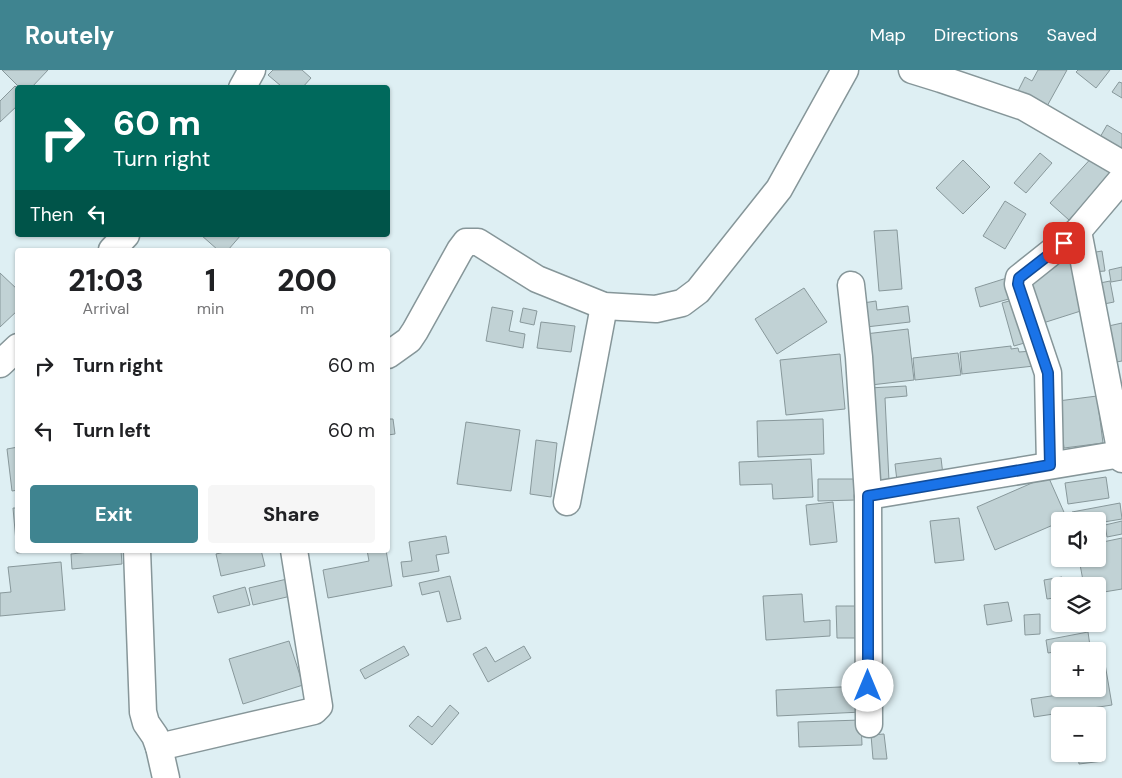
<!DOCTYPE html>
<html lang="en">
<head>
<meta charset="utf-8">
<style>
	body { margin:0; font-family:"DM Sans",sans-serif; background:#f6f6f6; color:#202124; height:100vh; display:flex; flex-direction:column; font-size:19px; white-space:nowrap }
	* { box-sizing:border-box; margin:0 }
	p { font-size:16px; color:#757577 }
	.icon { flex:none; width:28px; height:28px; fill:none; stroke:currentColor; stroke-width:2; stroke-linecap:round; stroke-linejoin:round }
	.map { position:relative; flex:1; overflow:hidden }
	.side { position:absolute; left:15px; top:178px; width:375px; height:305px; display:flex; flex-direction:column; background:#fff; border-radius:5px; box-shadow:0 1px 4px #0004 }
	.side>* { flex:none }
	.top-card { position:absolute; left:15px; top:15px; width:375px; height:152px; border-radius:5px; box-shadow:0 1px 4px #0004; background:#00695c; color:#fff; overflow:hidden }
	.buttons { position:absolute; left:1051px; top:442px; display:grid; gap:10px }
	.buttons a { display:grid; place-items:center; width:55px; height:55px; border-radius:5px; background:#fff; box-shadow:0 1px 4px #0004; font-size:25px }
	.pin { position:absolute; display:grid; place-items:center; width:42px; height:42px; color:#fff; margin:-21px; border-radius:10px; box-shadow:0 2px 8px #0006 }
	.me { position:absolute; width:55px; margin:-28px; rotate:0deg; stroke-linejoin:round; filter:drop-shadow(0 0 4px #0008) }
	.turn { display:flex; align-items:center; gap:18px; height:105px; padding:0 15px; font-size:22px }
	.turn .icon { width:65px; height:65px; stroke-width:2.5 }
	.turn b { display:block; font-size:35px; line-height:42px }
	.then { display:flex; align-items:center; height:48px; padding:0 15px; background:#0003; gap:10px; font-size:19px }
	.eta { display:flex; justify-content:space-evenly; align-items:center; height:85px; text-align:center }
	.eta b { font-size:30px; font-weight:800; line-height:35px }
	.button { display:flex; gap:10px; margin-top:auto; padding:10px 15px }
	.button a { flex:1; height:58px; border-radius:5px; background:#3f8490; color:#fff; font-size:20px; font-weight:800; line-height:58px; text-align:center }
	.button a+a { background:#f6f6f6; color:#202124 }
	ul { padding:0; list-style:none }
	li { display:flex; align-items:center; gap:15px; height:65px; padding:0 15px }
	li div { flex:1 }
	li b { display:block; font-size:19px }
	li em { font-style:normal }
	header { display:flex; align-items:center; gap:30px; box-sizing:border-box; height:70px; padding:0 25px; background:#3f8490; color:#fff }
	header strong { font-size:24px }
	nav { display:flex; gap:28px; margin-inline-start:auto; font-size:18px }
	.map>svg:first-child { display:block }
	.building { fill:#c1d2d5; stroke:#88989b }
	.lines { fill:none; stroke-linecap:round; stroke-linejoin:round }
	.street-casing { stroke:#869699; stroke-width:29 }
	.street { stroke:#fff; stroke-width:26 }
	.route-casing { stroke:#114b97; stroke-width:12 }
	.route { stroke:#1a73e8; stroke-width:9 }
</style>
</head>
<body>
<header>
<strong>Routely</strong>
<nav><a>Map</a><a>Directions</a><a>Saved</a></nav>
</header>
<div class="map">
<svg width="1122" height="708" viewBox="0 0 1122 708">
	<rect width="100%" height="100%" fill="#deeff3"/>
	<g class="building">
		<polygon points="2,0 48,0 31,18 20,18"/>
		<polygon points="273,0 302,0 311,8 302,18 280,18 281,16 268,5"/>
		<polygon points="1038,0 1067,0 1046,38 1017,23 1025,7 1032,11"/>
		<polygon points="1078,0 1110,0 1096,18 1076,2"/>
		<polygon points="1119,12 1122,13 1122,28 1112,22"/>
		<polygon points="15,16 18,19 18,35 0,52 0,31"/>
		<polygon points="1107,55 1122,64 1122,82 1099,69"/>
		<polygon points="1040,83 1052,93 1026,123 1014,113"/>
		<polygon points="1096,83 1114,100 1069,150 1050,133"/>
		<polygon points="963,90 990,117 963,144 936,118"/>
		<polygon points="1005,131 1026,144 1005,179 983,166"/>
		<polygon points="897,160 902,219 879,221 874,161"/>
		<polygon points="201,165 241,165 228,180 218,180"/>
		<polygon points="1075,172 1087,239 1043,253 1028,204"/>
		<polygon points="1102,181 1105,201 1093,202 1090,183"/>
		<polygon points="1122,197 1122,210 1111,212 1109,200"/>
		<polygon points="0,203 18,220 18,240 0,257"/>
		<polygon points="1010,207 1016,227 980,237 975,218"/>
		<polygon points="1110,211 1114,232 1099,235 1095,214"/>
		<polygon points="804,218 827,252 777,284 755,249"/>
		<polygon points="1016,229 1028,272 1014,276 1002,233"/>
		<polygon points="876,231 877,240 908,236 910,252 866,257 863,233"/>
		<polygon points="492,237 513,241 509,261 525,264 523,278 486,271"/>
		<polygon points="523,238 537,241 534,255 520,252"/>
		<polygon points="541,252 575,256 571,282 537,278"/>
		<polygon points="1122,253 1122,291 1111,293 1104,257"/>
		<polygon points="908,259 914,310 871,315 865,264"/>
		<polygon points="1011,276 1011,279 1018,278 1019,282 1032,281 1034,296 962,304 960,282"/>
		<polygon points="958,283 961,305 915,310 913,288"/>
		<polygon points="840,284 845,339 786,345 780,290"/>
		<polygon points="906,316 907,326 885,328 889,411 874,412 869,318"/>
		<polygon points="1097,326 1103,373 1064,378 1058,331"/>
		<polygon points="388,349 393,349 395,364 388,365"/>
		<polygon points="823,349 824,384 758,387 757,351"/>
		<polygon points="466,352 520,360 511,421 457,414"/>
		<polygon points="536,370 557,373 551,427 530,424"/>
		<polygon points="18,377 18,420 12,421 7,379"/>
		<polygon points="941,388 943,405 897,411 895,394"/>
		<polygon points="811,389 813,427 773,429 772,414 740,415 739,392"/>
		<polygon points="1048,406 1067,449 995,480 977,437"/>
		<polygon points="1106,407 1109,428 1068,434 1065,413"/>
		<polygon points="818,409 856,409 856,430 818,431"/>
		<polygon points="833,432 837,472 810,475 806,435"/>
		<polygon points="1120,433 1122,449 1098,453 1098,451 1073,451 1072,442"/>
		<polygon points="13,438 18,438 18,480 49,480 17,483"/>
		<polygon points="959,448 964,490 935,493 930,451"/>
		<polygon points="1122,451 1122,464 1107,467 1105,455"/>
		<polygon points="446,466 449,483 436,485 439,501 403,507 401,492 412,491 409,472"/>
		<polygon points="1122,468 1122,519 1098,523 1098,516 1084,516 1079,489 1098,489 1098,473"/>
		<polygon points="106,480 121,480 122,494 72,499 71,484"/>
		<polygon points="233,480 261,480 265,496 221,506 216,484"/>
		<polygon points="367,480 386,480 392,516 328,528 323,500 369,491"/>
		<polygon points="61,492 65,540 0,546 0,523 11,522 8,497"/>
		<polygon points="450,506 461,549 447,552 439,521 422,525 419,513"/>
		<polygon points="1062,507 1063,516 1060,516 1060,527 1047,529 1044,510"/>
		<polygon points="287,509 291,526 253,535 249,518"/>
		<polygon points="245,517 250,535 218,543 213,526"/>
		<polygon points="802,524 804,552 830,550 830,566 766,570 763,526"/>
		<polygon points="1008,532 1012,551 987,555 984,535"/>
		<polygon points="836,536 857,536 857,568 837,568"/>
		<polygon points="1040,544 1040,564 1025,565 1024,545"/>
		<polygon points="1088,562 1090,576 1048,583 1046,570"/>
		<polygon points="289,571 303,615 243,634 229,589"/>
		<polygon points="404,576 409,585 365,609 360,600"/>
		<polygon points="524,576 531,588 488,612 473,584 486,577 495,592"/>
		<polygon points="1104,588 1112,635 1034,647 1031,629 1098,619 1098,589"/>
		<polygon points="861,616 862,642 777,646 776,620"/>
		<polygon points="450,635 459,643 432,675 409,656 418,646 432,657"/>
		<polygon points="861,650 862,675 799,677 798,652"/>
		<polygon points="884,664 887,689 873,689 871,665"/>
		<polygon points="1101,677 1103,691 1079,694 1078,684 1098,684 1098,678"/>
	</g>
	<g class="lines">
		<g class="street-casing">
			<g id="street">
				<polyline points="912,0 941,9 1024,37 1122,94"/>
				<polyline points="242,18 252,0"/>
				<polyline points="1122,109 1078,161 1122,389"/>
				<polyline points="112,180 126,165"/>
				<polyline points="851,215 859,287 868,426 869,654"/>
				<polyline points="388,285 409,270 415,261 460,180 466,172 478,172 537,209 604,236 656,239 682,233 698,221 779,119 845,0"/>
				<polyline points="0,294 18,277"/>
				<polyline points="1050,395 1048,303 1018,214 1019,208 1078,161"/>
				<polyline points="868,426 1121,384"/>
				<polyline points="567,432 604,236"/>
				<polyline points="137,480 143,642 146,653 155,666 159,677 166,708"/>
				<polyline points="159,677 314,641 319,636 294,480"/>
			</g>
		</g>
		<use href="#street" class="street"/>
	</g>
	<g class="lines">
		<g class="route-casing">
			<polyline id="route" points="868,616 868,426 1050,395 1048,303 1018,214 1019,208 1064,173"/>
		</g>
		<use href="#route" class="route"/>
	</g>
</svg>
<div class="buttons">
<a><svg class="icon" aria-label="sound" viewBox="0 0 24 24"><path d="M4 9h4l5-4v14l-5-4H4zM17 9q2 3 0 6"/></svg></a>
<a><svg class="icon" aria-label="layers" viewBox="0 0 24 24"><path d="M12 4l9 5-9 5-9-5zM3 14l9 5 9-5"/></svg></a>
<a>+</a>
<a>−</a>
</div>
<div class="pin" style="left:1064px;top:173px;background:#d93025"><svg class="icon" aria-label="arrive" viewBox="0 0 24 24"><path d="M6 21V4h12l-3 4 3 4H6"/></svg></div>
<svg class="me" style="left:868px;top:616px" viewBox="-20 -20 40 40"><circle r="19" fill="#fff"/><path d="M0-13L10 11 0 6-10 11z" fill="#1a73e8"/></svg>
<div class="top-card">
<div class="turn"><svg class="icon" aria-label="right" viewBox="0 0 24 24"><path d="M7 20v-9h11M14 6l5 5-5 5"/></svg><div><b>60 m</b>Turn right</div></div>
<div class="then">Then<svg class="icon" aria-label="left" viewBox="0 0 24 24"><path d="M17 20v-9H6M10 6l-5 5 5 5"/></svg></div>
</div>
<section class="side">
<div class="eta">
<div><b>21:03</b><p>Arrival</p></div>
<div><b>1</b><p>min</p></div>
<div><b>200</b><p>m</p></div>
</div>
<ul>
<li><svg class="icon" aria-label="right" viewBox="0 0 24 24"><path d="M7 20v-9h11M14 6l5 5-5 5"/></svg><div><b>Turn right</b></div><em>60 m</em></li>
<li><svg class="icon" aria-label="left" viewBox="0 0 24 24"><path d="M17 20v-9H6M10 6l-5 5 5 5"/></svg><div><b>Turn left</b></div><em>60 m</em></li>
</ul>
<div class="button"><a>Exit</a><a>Share</a></div>
</section>
</div>
</body>
</html>
